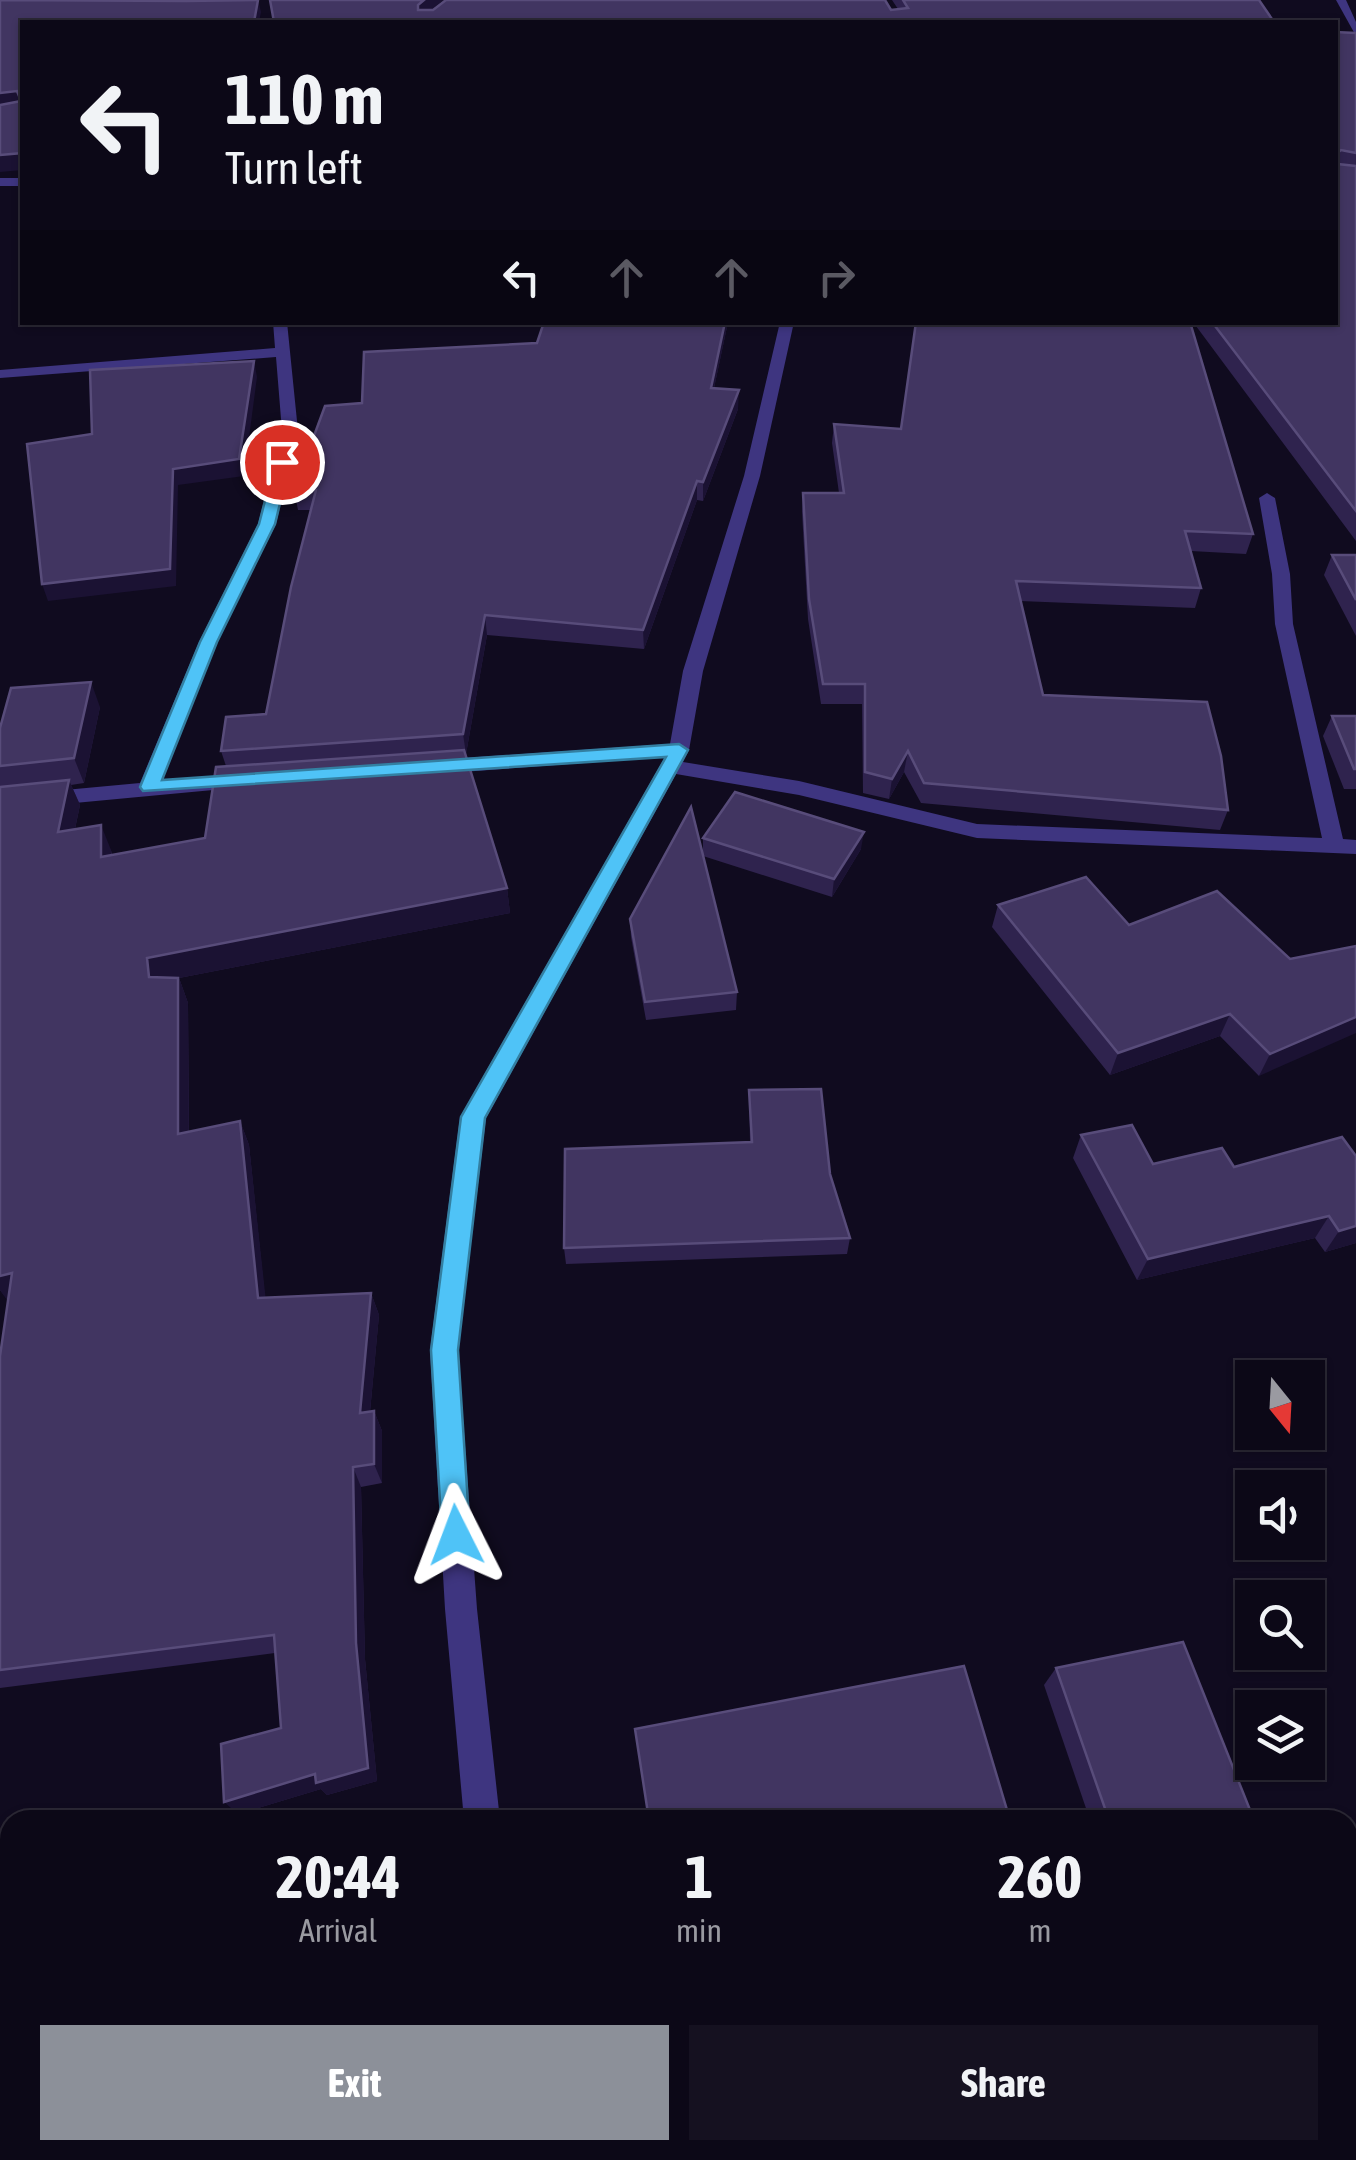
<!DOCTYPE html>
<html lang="en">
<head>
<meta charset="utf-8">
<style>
	body { margin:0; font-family:"Asap Condensed",sans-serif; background:#151120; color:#f1f3f6; height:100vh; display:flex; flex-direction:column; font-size:38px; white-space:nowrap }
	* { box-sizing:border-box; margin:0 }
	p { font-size:32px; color:#9a9aa1 }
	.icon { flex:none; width:55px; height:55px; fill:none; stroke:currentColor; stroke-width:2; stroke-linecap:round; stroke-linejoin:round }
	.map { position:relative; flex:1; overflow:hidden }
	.sheet { position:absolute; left:0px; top:1810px; width:1358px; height:350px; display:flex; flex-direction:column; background:#0c0817; border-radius:30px 30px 0 0; box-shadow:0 2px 8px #0004,0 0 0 2px #2c2936 }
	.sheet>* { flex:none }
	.hud { position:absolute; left:20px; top:20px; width:1318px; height:305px; border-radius:0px; box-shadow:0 2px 8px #0004,0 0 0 2px #2c2936; background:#0c0817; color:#f1f3f6; overflow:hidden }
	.needle { width:65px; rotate:162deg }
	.fabs { position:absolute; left:1235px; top:1360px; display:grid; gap:20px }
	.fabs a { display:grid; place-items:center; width:90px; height:90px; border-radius:0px; background:#0c0817; box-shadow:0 2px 8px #0004,0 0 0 2px #2c2936; font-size:50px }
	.pin { position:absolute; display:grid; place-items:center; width:85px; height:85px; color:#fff; margin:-42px; border:5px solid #fff; border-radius:50%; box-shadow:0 2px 10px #0007 }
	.me { position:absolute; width:110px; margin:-55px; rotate:357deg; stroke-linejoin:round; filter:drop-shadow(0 0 8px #0008) }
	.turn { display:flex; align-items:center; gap:35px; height:210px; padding:0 40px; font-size:45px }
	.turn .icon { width:130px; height:130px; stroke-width:2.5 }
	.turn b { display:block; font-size:70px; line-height:85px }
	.lanes { display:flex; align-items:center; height:95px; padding:0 40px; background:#0003; justify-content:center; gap:50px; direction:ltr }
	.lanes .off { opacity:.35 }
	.eta { display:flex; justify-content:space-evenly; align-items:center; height:170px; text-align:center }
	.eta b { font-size:60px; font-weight:700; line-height:70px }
	.primary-button { display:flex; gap:20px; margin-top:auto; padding:20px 40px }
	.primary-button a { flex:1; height:115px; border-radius:0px; background:#8c9099; color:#fff; font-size:40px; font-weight:700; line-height:115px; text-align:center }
	.primary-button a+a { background:#151120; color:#f1f3f6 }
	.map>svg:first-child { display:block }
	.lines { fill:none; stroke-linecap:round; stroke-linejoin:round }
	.minor { fill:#3e3580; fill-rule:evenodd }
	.wall { fill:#2f234e }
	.shaded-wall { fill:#1b1233 }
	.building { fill:#413561; stroke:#584c7a; stroke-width:2.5 }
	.route { fill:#4fc3f7; stroke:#337fa1; stroke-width:2.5 }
</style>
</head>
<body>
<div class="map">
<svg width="1356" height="2160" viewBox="0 0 1356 2160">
	<rect width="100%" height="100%" fill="#100b1f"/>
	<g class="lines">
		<g class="minor">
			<polygon points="1336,0 1346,0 1356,22 1356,36"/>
			<rect x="0" y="178" width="22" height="8"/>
			<polygon points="273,322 287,322 298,431 276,524 217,642 162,781 245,773 255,780 245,787 0,810 0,796 140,783 199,642 258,524 282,431 276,357 0,378 0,370 275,348"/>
			<polygon points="780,322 794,322 760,476 703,671 689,750 683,762 799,781 977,824 1322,838 1275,624 1272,574 1259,498 1267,493 1275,498 1290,574 1293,624 1343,839 1356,840 1356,854 977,838 799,795 676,774 486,1118 458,1350 477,1609 500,1820 464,1820 445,1609 430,1350 460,1117 665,757 434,774 424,767 434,760 670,744 683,671 744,476"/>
			<polygon points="161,2150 213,2150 209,2160 157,2160"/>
			<rect x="482" y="2150" width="40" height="10"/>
		</g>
	</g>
	<g class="wall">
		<polygon points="270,0 443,0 430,10 891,10 898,9 892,0 1259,0 1274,22 274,22"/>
		<polygon points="1335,32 1356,33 1356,541 1193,322 1335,322"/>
		<polygon points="544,322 728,322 714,388 738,409 703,501 697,500 644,649 487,635 466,754 507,888 510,913 179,978 188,1003 189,1132 240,1121 249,1145 265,1298 371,1293 379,1315 370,1412 374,1411 382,1431 382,1483 361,1487 365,1659 377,1781 327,1795 321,1789 238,1814 281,1728 275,1653 0,1688 0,1356 8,1300 0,1290 0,728 100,707 84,783 71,785 80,805 75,829 111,850 112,855 205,838 226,766 221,751 266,714 311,510 298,510 294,490 362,403 537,343"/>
		<polygon points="834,424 901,429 1253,534 1246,554 1191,551 1201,588 1195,608 1020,601 1043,695 1228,810 1220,830 921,803 904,772 889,799 863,793 862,704 821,704 808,619 802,512 803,493 839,493 832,443"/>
		<polygon points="1332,555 1356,555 1356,636 1324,575"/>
		<polygon points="1332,716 1356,716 1356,789 1344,789 1323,736"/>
		<polygon points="703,838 861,849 832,897 703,856 737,992 736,1010 646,1020 631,937 630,919 703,854"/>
		<polygon points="998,905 1129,925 1290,959 1356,946 1259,1076 1220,1036 1110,1075 992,927"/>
		<polygon points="749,1090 830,1174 850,1238 847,1254 566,1264 564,1248 750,1142"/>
		<polygon points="1081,1135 1153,1164 1234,1167 1356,1156 1356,1243 1325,1252 1315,1238 1137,1280 1073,1158"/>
		<polygon points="1239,1598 1252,1598 1252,1652 1308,1652 1315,1651 1308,1657 1257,1666 1233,1605"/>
		<polygon points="1056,1668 1254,1820 1090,1820 1044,1685"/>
	</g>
	<g class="shaded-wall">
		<polygon points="258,0 261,12 259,22 254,22"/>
		<polygon points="424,0 443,0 420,19 419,22 418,5"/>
		<polygon points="17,91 22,106 0,109 0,93"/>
		<polygon points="22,153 22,170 0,172 0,155"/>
		<polygon points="725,322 728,322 710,407 711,388"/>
		<polygon points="254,361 257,377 244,476 178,485 176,586 48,601 42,584 173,469"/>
		<polygon points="739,390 738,409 703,501 703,482"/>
		<polygon points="697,481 697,500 644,649 643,630"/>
		<polygon points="485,615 487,635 466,754 463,734"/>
		<polygon points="91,682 100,707 84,783 74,758"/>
		<polygon points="908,751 904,772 889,799 892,779"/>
		<polygon points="69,780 80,805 69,857 58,832"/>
		<polygon points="101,825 111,850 112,882 101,857"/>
		<polygon points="864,832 861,849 832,897 834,879"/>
		<polygon points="507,888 510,913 179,978 188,1003 189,1158 178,1134 149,977 147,958"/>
		<polygon points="1230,1014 1220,1036 1110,1075 1118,1053"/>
		<polygon points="1356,1017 1356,1033 1259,1076 1270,1054"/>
		<polygon points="240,1121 249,1145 268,1320 258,1298"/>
		<polygon points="1329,1216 1315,1238 1137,1280 1148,1259"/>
		<polygon points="1356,1226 1356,1243 1325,1252 1339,1231"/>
		<polygon points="12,1273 28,1295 7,1300 0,1290 0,1276"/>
		<polygon points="371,1293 379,1315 368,1433 360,1413"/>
		<polygon points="374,1411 382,1431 382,1483 374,1464"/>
		<polygon points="353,1467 361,1487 365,1659 377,1781 327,1795 321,1789 238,1814 224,1802 356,1643"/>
		<polygon points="77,2150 88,2150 62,2160 50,2160"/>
	</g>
	<g class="building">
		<polygon points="0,0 186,1 258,0 254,22 22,22 22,153 0,155 0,105 21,101 17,91 0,93"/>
		<polygon points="270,0 424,0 418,5 418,10 433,10 446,0 885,0 891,10 908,8 903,0 1259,0 1274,22 274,22"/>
		<polygon points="1335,32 1356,33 1356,153 1341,150 1336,154 1338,164 1356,166 1356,511 1212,322 1335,322"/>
		<polygon points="544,322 725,322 711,388 739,390 703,482 697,481 643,630 485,615 463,734 221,751 226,717 266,714 291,587 316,490 294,490 325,406 362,403 364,352 537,343"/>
		<polygon points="916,322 1190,322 1253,534 1185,531 1201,588 1016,581 1043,695 1207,702 1221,756 1228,810 924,783 908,751 892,779 865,772 865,684 823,684 809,599 803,493 844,493 834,424 901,429"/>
		<polygon points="254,361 239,459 173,469 170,569 42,584 27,444 92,434 90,370"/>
		<polygon points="1332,555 1356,555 1356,600"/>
		<polygon points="91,682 74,758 0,766 0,728 11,688"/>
		<polygon points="1332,716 1356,716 1356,769 1354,769"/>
		<polygon points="464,750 507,888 147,958 149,977 178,978 178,1134 240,1121 258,1298 371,1293 360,1413 374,1411 374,1464 353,1467 356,1643 368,1768 316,1783 315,1774 224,1802 221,1744 281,1728 274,1635 0,1670 0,1356 12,1273 0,1276 0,787 69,780 58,832 101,825 101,857 205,838 216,767"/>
		<polygon points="735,792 864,832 834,879 703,838"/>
		<polygon points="691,807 737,992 645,1002 630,919"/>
		<polygon points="1086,877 1129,925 1217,891 1290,959 1356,946 1356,1017 1270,1054 1230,1014 1118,1053 998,905"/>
		<polygon points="821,1089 830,1174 850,1238 564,1248 565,1149 752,1142 749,1090"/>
		<polygon points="1132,1125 1153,1164 1222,1148 1234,1167 1342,1137 1356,1156 1356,1226 1339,1231 1329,1216 1148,1259 1081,1135"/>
		<polygon points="1287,1589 1291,1598 1252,1598 1252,1632 1239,1598"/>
		<polygon points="1308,1634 1315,1651 1308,1652"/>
		<polygon points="1183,1642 1254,1820 1109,1820 1056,1668"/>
		<polygon points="1261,1652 1305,1652 1264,1660"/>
		<polygon points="964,1666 1010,1820 649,1820 635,1729"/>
		<polygon points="41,2150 77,2150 50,2160 41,2160"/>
		<polygon points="707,2150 1085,2150 1087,2160 708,2160"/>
	</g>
	<polygon class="route" points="282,458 290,462 275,524 217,642 162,780 679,744 688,750 485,1118 458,1350 470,1535 466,1545 456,1549 446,1545 442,1535 431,1350 461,1117 666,757 143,791 140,787 200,642 259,524 275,462"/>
</svg>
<div class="fabs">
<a><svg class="needle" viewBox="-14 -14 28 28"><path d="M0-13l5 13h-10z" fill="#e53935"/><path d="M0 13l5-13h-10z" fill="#9a9aa1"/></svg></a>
<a><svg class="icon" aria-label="sound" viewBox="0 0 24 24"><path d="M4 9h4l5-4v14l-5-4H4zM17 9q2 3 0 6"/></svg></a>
<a><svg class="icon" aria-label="search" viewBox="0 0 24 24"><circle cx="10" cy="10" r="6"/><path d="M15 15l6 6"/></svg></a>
<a><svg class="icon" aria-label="layers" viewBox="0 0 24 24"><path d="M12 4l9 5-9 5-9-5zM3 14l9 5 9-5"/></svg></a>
</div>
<div class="pin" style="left:282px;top:462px;background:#d93025"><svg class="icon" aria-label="arrive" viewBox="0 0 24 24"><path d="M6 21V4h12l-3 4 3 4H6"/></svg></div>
<svg class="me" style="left:456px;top:1535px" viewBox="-20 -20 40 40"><path d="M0-17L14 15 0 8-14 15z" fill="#4fc3f7" stroke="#fff" stroke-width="4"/></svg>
<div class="hud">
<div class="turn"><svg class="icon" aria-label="left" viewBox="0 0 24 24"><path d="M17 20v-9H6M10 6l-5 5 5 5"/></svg><div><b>110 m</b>Turn left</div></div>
<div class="lanes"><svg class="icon" aria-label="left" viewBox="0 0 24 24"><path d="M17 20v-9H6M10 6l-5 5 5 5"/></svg><svg class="icon off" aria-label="ahead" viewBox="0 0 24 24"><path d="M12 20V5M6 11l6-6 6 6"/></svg><svg class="icon off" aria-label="ahead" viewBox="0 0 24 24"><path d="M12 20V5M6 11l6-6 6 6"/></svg><svg class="icon off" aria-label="right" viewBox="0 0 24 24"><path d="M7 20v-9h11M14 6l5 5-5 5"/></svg></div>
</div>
<section class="sheet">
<div class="eta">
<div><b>20:44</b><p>Arrival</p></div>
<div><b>1</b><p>min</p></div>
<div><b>260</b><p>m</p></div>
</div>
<div class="primary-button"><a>Exit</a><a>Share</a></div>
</section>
</div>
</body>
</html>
